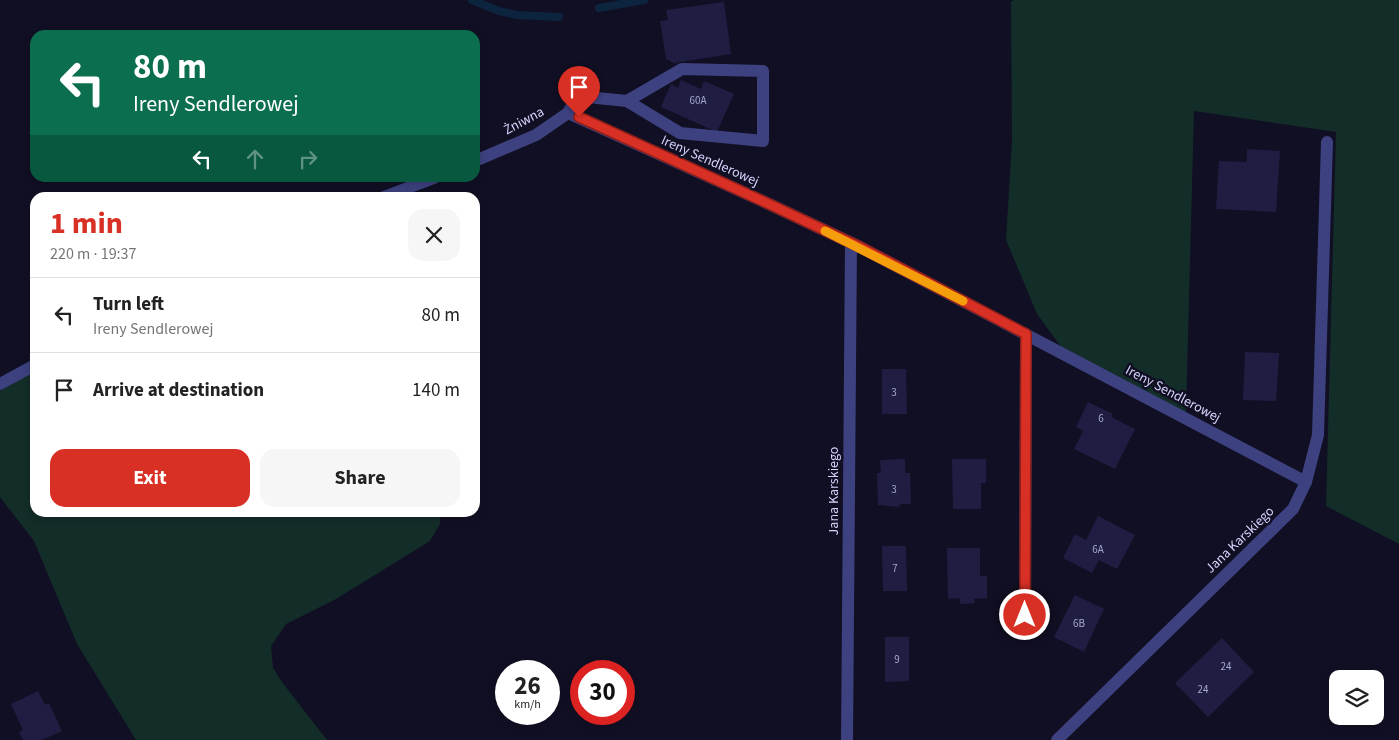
<!DOCTYPE html>
<html lang="en">
<head>
<meta charset="utf-8">
<style>
	body { margin:0; font-family:"Source Sans 3",sans-serif; background:#f6f6f6; color:#222; height:100vh; display:flex; flex-direction:column; font-size:19px; white-space:nowrap }
	* { box-sizing:border-box; margin:0 }
	p { font-size:16px; color:#767676 }
	.icon { flex:none; width:28px; height:28px; fill:none; stroke:currentColor; stroke-width:2; stroke-linecap:round; stroke-linejoin:round }
	.map { position:relative; flex:1; overflow:hidden }
	.sheet { position:absolute; left:30px; top:192px; width:450px; height:325px; display:flex; flex-direction:column; background:#fff; border-radius:15px; box-shadow:0 2px 8px #0003 }
	.sheet>* { flex:none }
	.top-card { position:absolute; left:30px; top:30px; width:450px; height:152px; border-radius:15px; box-shadow:0 2px 8px #0003; background:#0b6e4f; color:#fff; overflow:hidden }
	.fabs { position:absolute; left:1329px; top:670px; display:grid; gap:10px }
	.fabs a { display:grid; place-items:center; width:55px; height:55px; border-radius:10px; background:#fff; box-shadow:0 2px 8px #0003; font-size:25px }
	.speed { position:absolute; left:495px; top:660px; display:flex; gap:10px; font-size:25px; font-weight:700; text-align:center }
	.speed>* { display:grid; place-content:center; width:65px; height:65px; border-radius:50%; background:#fff; box-shadow:0 2px 8px #0003; line-height:1 }
	.speed small { font-size:12px; font-weight:400 }
	.speed .limit { border:8px solid #d22; background:#fff; color:#111 }
	.pin { position:absolute; display:grid; place-items:center; width:42px; height:42px; color:#fff; margin:-51px -21px; border-radius:50% 50% 50% 0; rotate:-45deg; box-shadow:0 0 5px #0007 }
	.pin .icon { rotate:45deg }
	.me { position:absolute; width:55px; margin:-28px; rotate:0deg; stroke-linejoin:round; filter:drop-shadow(0 0 4px #0008) }
	.turn { display:flex; align-items:center; gap:18px; height:105px; padding:0 20px; font-size:22px }
	.turn .icon { width:65px; height:65px; stroke-width:2.5 }
	.turn b { display:block; font-size:35px; line-height:42px }
	.lanes { display:flex; align-items:center; height:48px; padding:0 20px; background:#0003; justify-content:center; gap:25px; direction:ltr }
	.lanes .off { opacity:.35 }
	.round { display:grid; place-items:center; flex:none; width:52px; height:52px; border-radius:15px; background:#f6f6f6 }
	.overview { display:flex; align-items:center; justify-content:space-between; height:85px; padding:0 20px }
	h1 { font-size:30px; font-weight:700; line-height:38px; color:#d93025 }
	.primary-button { display:flex; gap:10px; margin-top:auto; padding:10px 20px }
	.primary-button a { flex:1; height:58px; border-radius:15px; background:#d93025; color:#fff; font-size:20px; font-weight:700; line-height:58px; text-align:center }
	.primary-button a+a { background:#f6f6f6; color:#222 }
	ul { padding:0; list-style:none }
	li { display:flex; align-items:center; gap:15px; height:75px; padding:0 20px; border-top:1px solid #e0e0e0 }
	li div { flex:1 }
	li b { display:block; font-size:19px }
	li em { font-style:normal }
	.map>svg:first-child { display:block }
	.green { fill:#132d29 }
	.lines { fill:none; stroke-linecap:round; stroke-linejoin:round }
	.stream { stroke:#0d243f; stroke-width:8 }
	.building { fill:#201d43 }
	.minor { stroke:#3d417f; stroke-width:12 }
	.route-casing { stroke:#8d1f18; stroke-width:12 }
	.route { stroke:#d93025; stroke-width:9 }
	.slow { stroke:#f59e0b; stroke-width:9 }
	.labels { text-anchor:middle; dominant-baseline:central; stroke-width:5; stroke-linejoin:round; paint-order:stroke }
	.number-label { font-size:11px; fill:#a7a6ce }
	.street-label { font-size:14px; fill:#d4d4fd; stroke:#110f23 }
</style>
</head>
<body>
<div class="map">
<svg width="1399" height="740" viewBox="0 0 1399 740">
	<rect width="100%" height="100%" fill="#110f23"/>
	<g class="green">
		<polygon points="1014,0 1399,0 1399,544 1326,506 1336,132 1194,111 1186,412 1076,367 1037,314 1006,240 1012,141 1011,2"/>
		<polygon points="35,371 35,512 440,512 440,524 430,541 336,599 286,624 271,646 273,668 282,682 327,740 136,740 77,644 34,541 0,497 0,391"/>
	</g>
	<g class="lines">
		<g class="stream">
			<polyline points="472,0 499,11 517,15 559,17"/>
			<polyline points="599,8 644,0"/>
		</g>
	</g>
	<g class="building">
		<polygon points="724,2 731,54 674,63 666,59 660,21 668,20 666,10"/>
		<polygon points="681,80 701,89 704,81 734,94 717,132 661,107 671,84 678,88"/>
		<polygon points="1247,149 1280,151 1276,212 1216,209 1219,161 1247,162"/>
		<polygon points="1245,352 1279,353 1276,401 1243,400"/>
		<polygon points="882,369 906,369 907,414 882,414"/>
		<polygon points="1088,402 1113,414 1111,417 1135,429 1115,469 1074,449 1083,431 1076,427"/>
		<polygon points="905,459 905,473 910,473 911,504 901,504 898,507 878,505 877,473 881,473 880,460"/>
		<polygon points="952,459 986,459 986,483 981,483 981,509 953,509"/>
		<polygon points="1098,516 1135,535 1117,569 1099,560 1092,573 1063,558 1075,534 1086,540"/>
		<polygon points="882,546 906,546 907,591 883,591"/>
		<polygon points="947,548 980,548 980,576 987,576 987,598 974,599 975,603 960,604 960,598 948,599"/>
		<polygon points="1075,595 1104,609 1084,652 1054,637"/>
		<polygon points="885,637 909,637 909,681 885,682"/>
		<polygon points="1222,638 1254,672 1208,717 1175,683"/>
		<polygon points="38,691 45,705 49,703 62,731 42,740 23,740 19,732 23,730 11,704"/>
	</g>
	<g class="lines">
		<g class="minor">
			<polyline points="568,113 769,204 860,247 1306,482"/>
			<polyline points="475,161 536,135 568,113 577,96 627,101 680,133 763,141 763,71 682,69 627,101"/>
			<polyline points="381,198 434,178"/>
			<polyline points="0,384 35,365"/>
			<polyline points="1025,615 1026,334"/>
			<polyline points="847,740 851,243"/>
			<polyline points="1057,740 1293,509 1306,482 1318,435 1327,142"/>
		</g>
	</g>
	<g class="lines">
		<g class="route-casing">
			<polyline id="route" points="579,117 769,204 860,247 1026,334 1025,615"/>
		</g>
		<use href="#route" class="route"/>
		<polyline class="slow" points="825,231 963,301"/>
	</g>
	<g class="labels">
		<g class="number-label">
			<text x="698" y="100">60A</text>
			<text x="894" y="392">3</text>
			<text x="1101" y="418">6</text>
			<text x="894" y="489">3</text>
			<text x="1098" y="549">6A</text>
			<text x="895" y="568">7</text>
			<text x="1079" y="623">6B</text>
			<text x="897" y="659">9</text>
			<text x="1226" y="666">24</text>
			<text x="1203" y="689">24</text>
		</g>
		<g class="street-label">
			<text transform="translate(524 121) rotate(-28)">Żniwna</text>
			<text transform="translate(710 161) rotate(24)">Ireny Sendlerowej</text>
			<text transform="translate(1173 394) rotate(28)">Ireny Sendlerowej</text>
			<text transform="translate(834 491) rotate(-90)">Jana Karskiego</text>
			<text transform="translate(1240 540) rotate(-44)">Jana Karskiego</text>
		</g>
	</g>
</svg>
<div class="fabs">
<a><svg class="icon" aria-label="layers" viewBox="0 0 24 24"><path d="M12 4l9 5-9 5-9-5zM3 14l9 5 9-5"/></svg></a>
</div>
<div class="speed"><div>26<small>km/h</small></div><div class="limit">30</div></div>
<div class="pin" style="left:579px;top:117px;background:#d93025"><svg class="icon" aria-label="arrive" viewBox="0 0 24 24"><path d="M6 21V4h12l-3 4 3 4H6"/></svg></div>
<svg class="me" style="left:1025px;top:615px" viewBox="-20 -20 40 40"><circle r="17" fill="#d93025" stroke="#fff" stroke-width="3"/><path d="M0-11L8 9 0 5-8 9z" fill="#fff"/></svg>
<div class="top-card">
<div class="turn"><svg class="icon" aria-label="left" viewBox="0 0 24 24"><path d="M17 20v-9H6M10 6l-5 5 5 5"/></svg><div><b>80 m</b>Ireny Sendlerowej</div></div>
<div class="lanes"><svg class="icon" aria-label="left" viewBox="0 0 24 24"><path d="M17 20v-9H6M10 6l-5 5 5 5"/></svg><svg class="icon off" aria-label="ahead" viewBox="0 0 24 24"><path d="M12 20V5M6 11l6-6 6 6"/></svg><svg class="icon off" aria-label="right" viewBox="0 0 24 24"><path d="M7 20v-9h11M14 6l5 5-5 5"/></svg></div>
</div>
<section class="sheet">
<div class="overview"><div><h1>1 min</h1><p>220 m · 19:37</p></div><a class="round"><svg class="icon" aria-label="close" viewBox="0 0 24 24"><path d="M6 6l12 12M18 6L6 18"/></svg></a></div>
<ul>
<li><svg class="icon" aria-label="left" viewBox="0 0 24 24"><path d="M17 20v-9H6M10 6l-5 5 5 5"/></svg><div><b>Turn left</b><p>Ireny Sendlerowej</p></div><em>80 m</em></li>
<li><svg class="icon" aria-label="arrive" viewBox="0 0 24 24"><path d="M6 21V4h12l-3 4 3 4H6"/></svg><div><b>Arrive at destination</b></div><em>140 m</em></li>
</ul>
<div class="primary-button"><a>Exit</a><a>Share</a></div>
</section>
</div>
</body>
</html>
